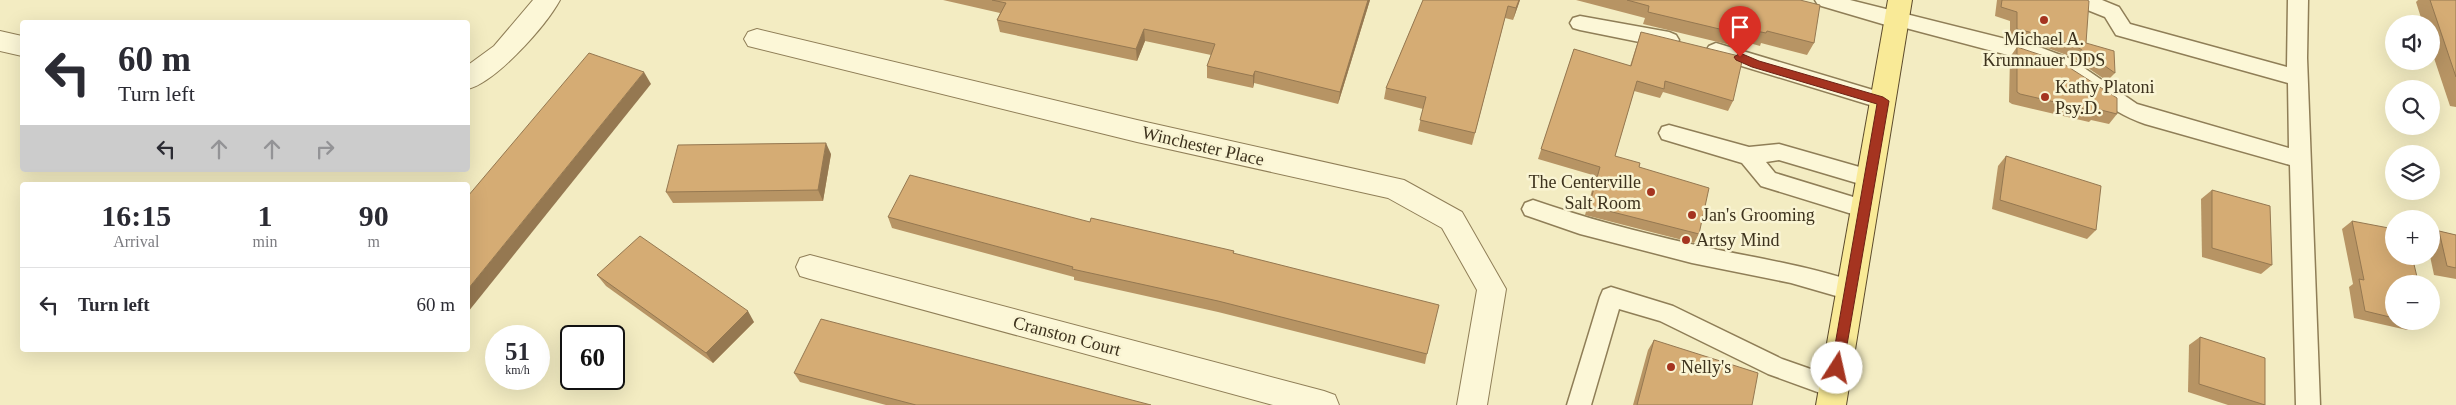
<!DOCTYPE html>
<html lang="en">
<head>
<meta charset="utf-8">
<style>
	body { margin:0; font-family:Georgia,serif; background:#f2f2f3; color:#2b2b33; height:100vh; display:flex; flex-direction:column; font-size:19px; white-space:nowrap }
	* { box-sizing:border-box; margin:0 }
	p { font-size:16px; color:#7c7c81 }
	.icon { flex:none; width:28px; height:28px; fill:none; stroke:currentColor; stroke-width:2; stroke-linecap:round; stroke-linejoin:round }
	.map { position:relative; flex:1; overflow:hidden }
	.sheet { position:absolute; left:20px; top:182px; width:450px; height:170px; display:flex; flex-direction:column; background:#fff; border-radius:5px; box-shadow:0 5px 20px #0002 }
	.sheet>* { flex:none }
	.hud { position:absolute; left:20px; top:20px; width:450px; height:152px; border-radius:5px; box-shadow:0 5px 20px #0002; background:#fff; color:#2b2b33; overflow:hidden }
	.fabs { position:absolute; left:2385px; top:15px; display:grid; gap:10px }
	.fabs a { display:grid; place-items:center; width:55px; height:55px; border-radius:50%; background:#fff; box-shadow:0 5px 20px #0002; font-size:25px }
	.speed { position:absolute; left:485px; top:325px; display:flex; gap:10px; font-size:25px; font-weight:700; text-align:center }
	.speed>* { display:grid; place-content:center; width:65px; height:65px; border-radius:50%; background:#fff; box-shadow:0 5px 20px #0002; line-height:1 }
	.speed small { font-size:12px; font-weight:400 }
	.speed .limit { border:2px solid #111; border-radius:8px; background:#fff; color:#111 }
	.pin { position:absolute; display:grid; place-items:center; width:42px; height:42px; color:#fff; margin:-51px -21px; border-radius:50% 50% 50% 0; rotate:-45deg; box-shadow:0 0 5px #0007 }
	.pin .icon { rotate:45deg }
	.me { position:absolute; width:55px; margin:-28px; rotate:10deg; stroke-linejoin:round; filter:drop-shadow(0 0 4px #0008) }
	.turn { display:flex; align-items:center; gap:18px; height:105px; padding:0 15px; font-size:22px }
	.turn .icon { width:65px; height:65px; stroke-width:2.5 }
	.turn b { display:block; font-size:35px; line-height:42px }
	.lanes { display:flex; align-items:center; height:48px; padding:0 15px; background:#0003; justify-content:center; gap:25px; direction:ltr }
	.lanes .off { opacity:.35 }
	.eta { display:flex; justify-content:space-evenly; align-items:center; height:85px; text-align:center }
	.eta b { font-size:30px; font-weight:600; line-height:35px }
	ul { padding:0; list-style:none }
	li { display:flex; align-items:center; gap:15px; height:75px; padding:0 15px; border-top:1px solid #e1e1e2 }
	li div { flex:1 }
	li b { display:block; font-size:19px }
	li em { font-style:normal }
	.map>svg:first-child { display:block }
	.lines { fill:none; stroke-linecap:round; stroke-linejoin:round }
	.lane-casing { stroke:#8f7e57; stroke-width:3 }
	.street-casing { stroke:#8f7e57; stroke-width:2 }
	.primary-casing { stroke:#5c4a2c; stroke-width:2 }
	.lane { fill:#fcf7d7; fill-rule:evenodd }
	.street { fill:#fcf7d7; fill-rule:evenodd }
	.primary { fill:#f9ea97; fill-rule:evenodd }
	.wall { fill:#b79464 }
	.shaded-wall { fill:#957851 }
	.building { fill:#d5ac74; stroke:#957851 }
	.route { fill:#a53420; stroke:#6b2215 }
	.poi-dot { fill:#a53420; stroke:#f9f4d3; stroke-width:2 }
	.labels { text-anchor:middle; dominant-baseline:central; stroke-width:5; stroke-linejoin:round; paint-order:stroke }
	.poi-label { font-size:18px; fill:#3d321d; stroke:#f9f4d3; text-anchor:start }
	.street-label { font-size:18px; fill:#3d321d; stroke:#f9f4d3 }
</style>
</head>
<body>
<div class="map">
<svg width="2456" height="405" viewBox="0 0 2456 405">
	<rect width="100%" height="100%" fill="#f3ecc2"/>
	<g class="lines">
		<g class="lane-casing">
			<g id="lane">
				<path d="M1815 0H1850L2042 48 2071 59 2137 104 2289 148 2288 83 2116 35 2105 17 2075 5 2072 0H2102L2119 7 2130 24 2287 67 2288 0H2308L2307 58 2320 405H2296L2290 165 2145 124C2105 111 2076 78 2038 63L1902 27 1896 28 1818 5Z"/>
				<polygon points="1580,16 1669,32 1676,35 1679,40 1676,45 1669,48 1580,30 1573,28 1570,23 1573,18"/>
				<polygon points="1716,43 1883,93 1890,95 1893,101 1890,107 1883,109 1709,56 1706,51 1709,46"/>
				<polygon points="1669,125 1749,147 1779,144 1877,172 1881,178 1877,184 1870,187 1779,160 1766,162 1775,173 1873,203 1876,209 1873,215 1865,218 1761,186 1742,163 1662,139 1659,133 1662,127"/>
				<path d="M1533 200C1585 218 1638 232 1691 244 1747 257 1804 264 1858 283L1861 290 1858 297 1850 300 1791 283 1692 263 1580 234 1525 215 1522 209 1525 203Z"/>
				<polygon points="1611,287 1673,306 1782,359 1842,380 1846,387 1842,394 1834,398 1768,374 1660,321 1619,309 1591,405 1567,405 1600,297 1603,290"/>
			</g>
		</g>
		<g class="street-casing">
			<g id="street">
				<path d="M533 0H560C546 26 496 82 468 89V65L494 46Z"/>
				<polygon points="757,29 1137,120 1404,180 1462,212 1506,289 1487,405 1457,405 1477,290 1442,228 1388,198 1137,142 748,46 744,39 748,32"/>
				<polygon points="0,31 22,36 22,56 0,51"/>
				<polygon points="810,255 1324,391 1335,395 1339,405 1273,405 810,279 800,276 796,267 800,258"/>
			</g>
		</g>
		<g class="primary-casing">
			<polygon id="primary" points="1888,0 1912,0 1846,405 1816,405"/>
		</g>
		<use href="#lane" class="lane"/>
		<use href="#street" class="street"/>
		<use href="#primary" class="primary"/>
	</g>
	<g class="wall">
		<polygon points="943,0 1370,0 1338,104 1254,83 1253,88 1207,78 1207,66 1211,55 1145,41 1137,61 1000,32 997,20 1000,13"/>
		<polygon points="1423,0 1520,0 1513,20 1505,18 1472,145 1418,131 1423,109 1384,99 1386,88"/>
		<polygon points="1576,0 1800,0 1814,43 1807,55 1761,43 1760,46 1746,42 1743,48 1643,24 1645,18"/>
		<polygon points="1997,0 2087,0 2086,43 2115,73 2107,81 2072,57 2042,46 2010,38 2010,21 1995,16"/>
		<polygon points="2418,0 2456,0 2456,107 2450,106 2431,49 2431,24 2423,24 2416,2"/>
		<polygon points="1641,32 1733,101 1728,111 1663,92 1660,98 1634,91 1615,156 1639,167 1699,234 1694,243 1585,215 1596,176 1538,159 1574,49 1630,66"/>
		<polygon points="2017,47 2117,114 2109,124 2091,120 2089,122 2012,104 2009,102 2010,57"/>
		<polygon points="831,154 823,201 673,203 666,192"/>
		<polygon points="2006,156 2096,230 2087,239 1992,209 1998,166"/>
		<polygon points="2212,190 2272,265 2261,274 2202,257 2201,199"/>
		<polygon points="888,217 1234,251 1234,254 1427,354 1425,364 1218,312 1074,280 1074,277 892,228"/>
		<polygon points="2352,221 2418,281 2414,284 2394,284 2394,321 2417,321 2418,323 2407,330 2354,318 2349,287 2353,284 2342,229"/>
		<polygon points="2439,231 2456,235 2456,279 2434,275 2430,256 2431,256 2431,237"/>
		<polygon points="597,275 754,322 713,363 606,286"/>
		<polygon points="2200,337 2265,405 2228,405 2188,392 2189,345"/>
		<polygon points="1654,340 1752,405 1633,405 1648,350"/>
		<polygon points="794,373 1151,405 886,405 800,382"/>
	</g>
	<g class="shaded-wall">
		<polygon points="1368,0 1370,0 1338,104 1340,92"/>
		<polygon points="1519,0 1520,0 1513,20 1516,8"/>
		<polygon points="1144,29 1145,41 1137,61 1136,49"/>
		<polygon points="1255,71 1254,83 1253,88 1253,76"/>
		<polygon points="644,72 651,84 468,312 468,289"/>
		<polygon points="826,143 831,154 823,201 818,190"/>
		<polygon points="748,311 754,322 713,363 706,353"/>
	</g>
	<g class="building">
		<polygon points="992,0 1368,0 1340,92 1255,71 1253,76 1207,66 1215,44 1144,29 1136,49 997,20 1006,3"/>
		<polygon points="1423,0 1519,0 1516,8 1508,6 1475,133 1420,120 1426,97 1386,88"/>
		<polygon points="1627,0 1800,0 1820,5 1814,43 1767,31 1766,33 1751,30 1749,36 1648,12 1649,6"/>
		<polygon points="2002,0 2087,0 2089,1 2086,43 2114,51 2115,73 2079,48 2049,37 2017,29 2017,12 2001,7"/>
		<polygon points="2430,0 2456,0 2456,77"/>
		<polygon points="1641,32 1743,57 1733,101 1665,81 1664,89 1637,81 1615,156 1640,163 1639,167 1709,188 1699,234 1589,206 1600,167 1541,149 1574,49 1631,66"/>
		<polygon points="2017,47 2059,61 2117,98 2117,114 2097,109 2098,112 2020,94 2017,92"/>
		<polygon points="589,53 644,72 468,289 468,196"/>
		<polygon points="826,143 818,190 666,192 678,145"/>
		<polygon points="2006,156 2101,186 2096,230 2000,200"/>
		<polygon points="910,175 1090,222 1091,218 1234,251 1233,253 1439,305 1427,354 1218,301 1072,269 1073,267 888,217"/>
		<polygon points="2212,190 2270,206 2272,265 2212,248"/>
		<polygon points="2352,221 2394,229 2394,256 2412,256 2418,281 2409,279 2410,284 2394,284 2394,318 2365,311 2359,279 2364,280"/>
		<polygon points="2439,231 2456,235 2456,268 2447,266"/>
		<polygon points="640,236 748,311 706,353 597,275"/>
		<polygon points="821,319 1151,405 916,405 794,373"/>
		<polygon points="2409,321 2417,321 2418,323"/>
		<polygon points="2200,337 2265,358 2265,405 2199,384"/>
		<polygon points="1654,340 1758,373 1752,405 1637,405"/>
	</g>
	<polygon class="route" points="1740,53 1759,61 1883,97 1889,101 1843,368 1837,373 1831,368 1877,104 1752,67 1736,60 1734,57"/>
	<g class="poi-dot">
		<circle cx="2044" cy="20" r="5"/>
		<circle cx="2045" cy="97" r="5"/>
		<circle cx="1651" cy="192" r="5"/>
		<circle cx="1692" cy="215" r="5"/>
		<circle cx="1686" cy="240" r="5"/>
		<circle cx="1671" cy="367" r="5"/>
	</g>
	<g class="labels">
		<g class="poi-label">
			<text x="2044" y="39" text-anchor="middle">Michael A.<tspan x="2044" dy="21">Krumnauer DDS</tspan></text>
			<text x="2055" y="87">Kathy Platoni<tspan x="2055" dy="21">Psy.D.</tspan></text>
			<text x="1641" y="182" text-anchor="end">The Centerville<tspan x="1641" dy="21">Salt Room</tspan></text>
			<text x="1702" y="215">Jan's Grooming</text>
			<text x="1696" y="240">Artsy Mind</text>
			<text x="1681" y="367">Nelly's</text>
		</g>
		<g class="street-label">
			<text transform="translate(1203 146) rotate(13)">Winchester Place</text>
			<text transform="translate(1067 336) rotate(15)">Cranston Court</text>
		</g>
	</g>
</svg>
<div class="fabs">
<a><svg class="icon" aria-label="sound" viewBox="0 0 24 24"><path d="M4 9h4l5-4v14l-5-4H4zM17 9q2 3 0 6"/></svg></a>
<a><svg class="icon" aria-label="search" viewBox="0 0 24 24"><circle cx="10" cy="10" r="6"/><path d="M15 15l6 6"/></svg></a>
<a><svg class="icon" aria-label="layers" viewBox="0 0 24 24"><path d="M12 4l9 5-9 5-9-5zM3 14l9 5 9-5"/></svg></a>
<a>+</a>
<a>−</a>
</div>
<div class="speed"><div>51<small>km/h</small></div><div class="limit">60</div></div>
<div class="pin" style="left:1740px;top:57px;background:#d93025"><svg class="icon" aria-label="arrive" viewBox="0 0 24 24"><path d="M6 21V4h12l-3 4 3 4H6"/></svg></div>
<svg class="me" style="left:1837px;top:368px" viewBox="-20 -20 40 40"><circle r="19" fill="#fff"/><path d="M0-13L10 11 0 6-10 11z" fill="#a53420"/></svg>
<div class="hud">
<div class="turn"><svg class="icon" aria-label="left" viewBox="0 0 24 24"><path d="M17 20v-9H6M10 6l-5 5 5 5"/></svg><div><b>60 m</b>Turn left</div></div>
<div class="lanes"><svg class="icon" aria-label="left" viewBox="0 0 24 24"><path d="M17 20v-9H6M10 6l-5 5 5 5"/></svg><svg class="icon off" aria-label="ahead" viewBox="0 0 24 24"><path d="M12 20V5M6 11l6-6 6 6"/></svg><svg class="icon off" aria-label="ahead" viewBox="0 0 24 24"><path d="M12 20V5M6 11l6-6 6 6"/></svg><svg class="icon off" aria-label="right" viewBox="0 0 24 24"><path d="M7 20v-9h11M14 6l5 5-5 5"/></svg></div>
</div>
<section class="sheet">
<div class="eta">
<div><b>16:15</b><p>Arrival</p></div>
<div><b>1</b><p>min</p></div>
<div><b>90</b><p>m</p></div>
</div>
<ul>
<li><svg class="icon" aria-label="left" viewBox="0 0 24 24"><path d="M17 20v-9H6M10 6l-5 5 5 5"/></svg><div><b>Turn left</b></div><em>60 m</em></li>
</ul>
</section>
</div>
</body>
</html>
